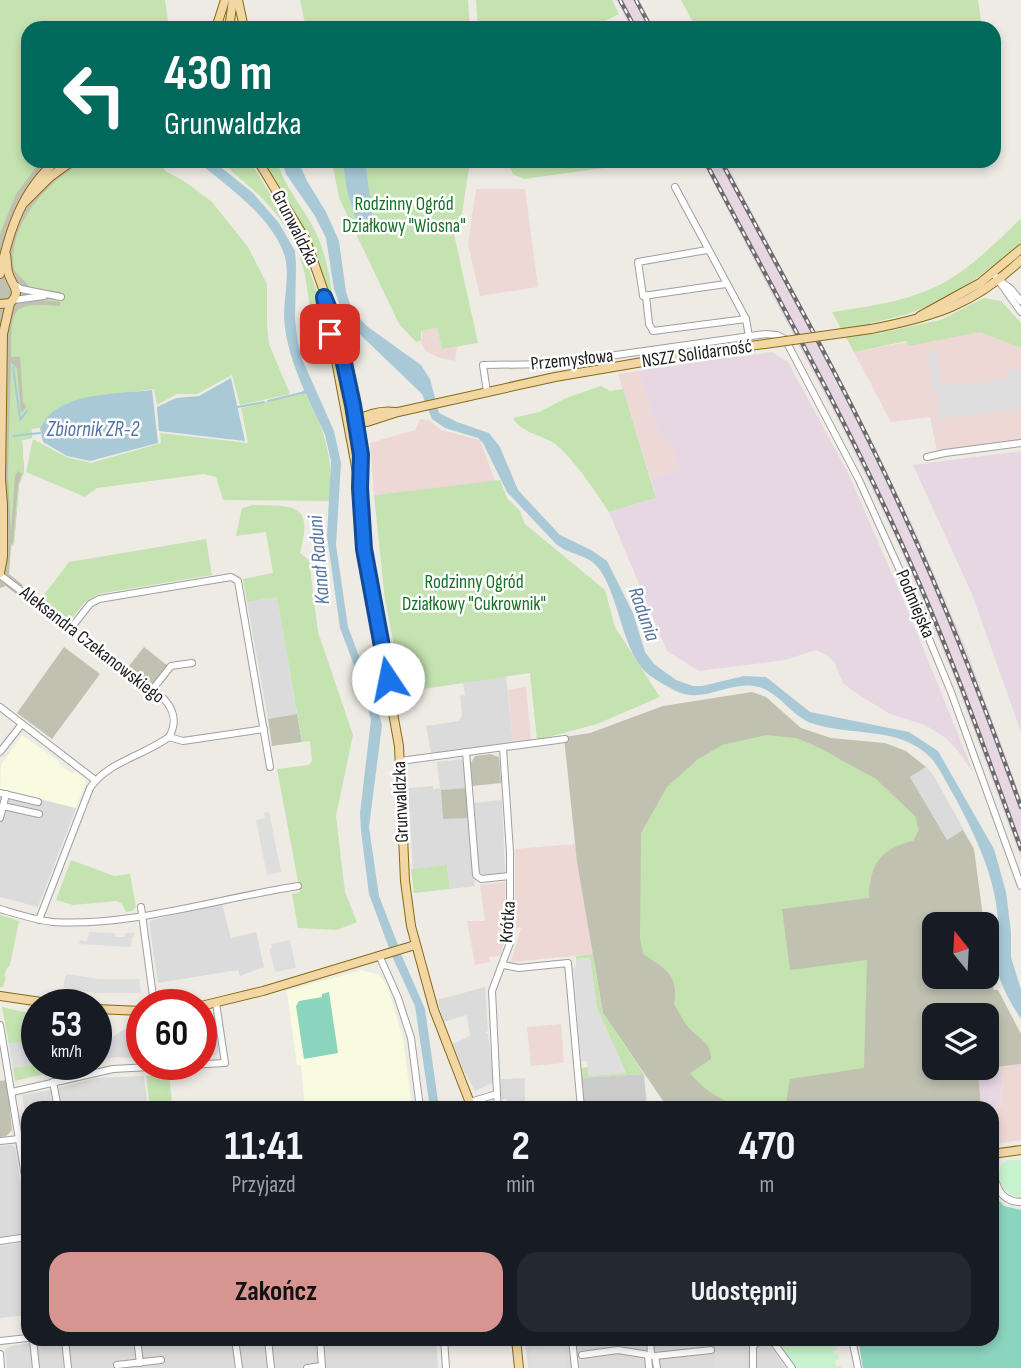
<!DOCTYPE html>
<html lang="pl">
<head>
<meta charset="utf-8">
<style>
	body { margin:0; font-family:"Sofia Sans Condensed",sans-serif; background:#242831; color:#f1f3f6; height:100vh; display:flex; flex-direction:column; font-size:26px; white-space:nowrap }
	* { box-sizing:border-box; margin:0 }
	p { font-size:23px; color:#9ea1a6 }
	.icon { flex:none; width:38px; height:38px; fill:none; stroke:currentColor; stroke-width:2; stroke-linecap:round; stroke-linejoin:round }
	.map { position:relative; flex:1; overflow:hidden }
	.details { position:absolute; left:21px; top:1101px; width:978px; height:245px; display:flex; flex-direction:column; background:#171b24; border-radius:21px; box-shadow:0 4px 10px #0003 }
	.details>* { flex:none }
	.hud { position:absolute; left:21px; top:21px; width:980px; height:147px; border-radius:21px; box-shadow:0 4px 10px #0003; background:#00695c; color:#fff; overflow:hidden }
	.needle { width:46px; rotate:342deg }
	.fabs { position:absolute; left:922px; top:912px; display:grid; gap:14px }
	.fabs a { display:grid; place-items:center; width:77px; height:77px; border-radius:14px; background:#171b24; box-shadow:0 4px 10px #0003; font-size:35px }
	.speed { position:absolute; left:21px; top:989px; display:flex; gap:14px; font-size:35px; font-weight:700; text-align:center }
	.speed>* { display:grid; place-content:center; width:91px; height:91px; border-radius:50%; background:#171b24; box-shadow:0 4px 10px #0003; line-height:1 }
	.speed small { font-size:18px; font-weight:400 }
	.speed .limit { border:10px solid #d22; background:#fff; color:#111 }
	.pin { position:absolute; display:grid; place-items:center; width:60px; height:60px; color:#fff; margin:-30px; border-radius:14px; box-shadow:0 4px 10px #0006 }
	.me { position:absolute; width:77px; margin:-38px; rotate:349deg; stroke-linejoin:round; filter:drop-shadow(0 0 5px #0008) }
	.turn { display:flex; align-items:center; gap:24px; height:147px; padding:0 28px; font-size:32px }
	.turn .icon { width:91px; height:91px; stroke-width:2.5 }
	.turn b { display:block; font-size:49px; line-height:60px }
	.eta { display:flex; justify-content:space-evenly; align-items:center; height:119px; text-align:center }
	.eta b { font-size:42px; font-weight:700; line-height:49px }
	.cta { display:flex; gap:14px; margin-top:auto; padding:14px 28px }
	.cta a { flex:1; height:80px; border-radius:21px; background:#d69591; color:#111; font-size:28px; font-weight:700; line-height:80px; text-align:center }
	.cta a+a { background:#242831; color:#f1f3f6 }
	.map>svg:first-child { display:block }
	.residential { fill:#dbdbdb }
	.commercial { fill:#edd8d5 }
	.industrial { fill:#e6d7e2 }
	.education { fill:#f9fbe0 }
	.religious { fill:#ccc }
	.construction { fill:#c0c1b1; fill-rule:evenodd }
	.grass { fill:#c4e3b0 }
	.park { fill:#c6f3cd }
	.pitch { fill:#8bd4be }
	.parking { fill:#dedede }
	.water { fill:#a9c9d7 }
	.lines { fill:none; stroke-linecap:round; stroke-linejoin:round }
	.stream { stroke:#a9c9d7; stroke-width:2 }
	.minor-casing { stroke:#9f9f9f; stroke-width:8 }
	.major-casing { stroke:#876a10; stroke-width:10 }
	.minor { stroke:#fff; stroke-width:6 }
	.major { stroke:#f2d7a5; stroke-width:8 }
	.rail-casing { stroke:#6c6c6c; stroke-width:4.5 }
	.rail { stroke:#fff; stroke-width:2; stroke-dasharray:5; stroke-linecap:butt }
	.major-bridge-casing { stroke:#876a10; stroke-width:10; stroke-linecap:butt }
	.major-bridge { stroke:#f2d7a5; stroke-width:8 }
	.route-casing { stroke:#114b97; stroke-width:18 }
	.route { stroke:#1a73e8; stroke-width:12 }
	.labels { text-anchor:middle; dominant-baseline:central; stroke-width:5; stroke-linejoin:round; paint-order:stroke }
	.park-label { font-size:19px; fill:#177026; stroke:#fff }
	.street-label { font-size:19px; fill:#1e1e1e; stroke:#fff }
	.water-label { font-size:21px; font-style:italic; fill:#5475a3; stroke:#fff }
</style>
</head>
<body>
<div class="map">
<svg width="1021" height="1368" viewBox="0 0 1021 1368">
	<rect width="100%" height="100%" fill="#eeebe5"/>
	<g class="residential">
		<polygon points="277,597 297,714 268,719 247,602"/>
		<polygon points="506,676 513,743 431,753 426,726 459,721 462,715 460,696 465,695 463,683"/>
		<polygon points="464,759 467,788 441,790 443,818 469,818 475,886 450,889 447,865 413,869 408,788 433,786 433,789 440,788 437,762"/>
		<polygon points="926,767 932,773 964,830 947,840 910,777"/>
		<polygon points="0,789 76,808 38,907 0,897"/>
		<polygon points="502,800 505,873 485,875 479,872 473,803"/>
		<polygon points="222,904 231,938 256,932 264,967 240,976 238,970 158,983 149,923 152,920"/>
		<polygon points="485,987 488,1031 484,1033 488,1034 494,1082 475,1091 463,1069 453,1044 470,1036 467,1015 444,1022 437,1000"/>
		<polygon points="213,1014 219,1051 215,1055 201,1056 201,1015"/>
		<polygon points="129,1022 142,1022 142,1059 115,1057 96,1061 96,1053 114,1036 129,1026"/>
		<polygon points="37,1039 37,1064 13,1068 9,1044"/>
		<polygon points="144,1076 148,1108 28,1108 28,1130 22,1095 51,1090 96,1078"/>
		<polygon points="525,1078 525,1108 507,1108 507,1099 501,1099 501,1079"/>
		<polygon points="11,1145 15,1147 28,1233 0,1237 0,1146"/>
		<polygon points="28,1242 28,1315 0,1318 0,1246"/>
		<polygon points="69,1339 436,1339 438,1368 7,1368 5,1349 15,1345"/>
		<polygon points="525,1339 754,1339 757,1347 769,1344 786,1368 528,1368"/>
	</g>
	<g class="commercial">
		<polygon points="476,189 525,189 538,287 480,296 468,244"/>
		<polygon points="986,325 1021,342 1021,440 937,451 930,417 891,422 854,352 902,343 941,330"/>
		<polygon points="437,328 442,349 457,347 455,361 437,357 426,351 420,341 422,338 422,331"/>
		<polygon points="638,371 655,425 672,446 679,470 651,479 618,374"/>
		<polygon points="420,419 429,420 441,430 480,440 495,481 374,495 370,443 415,430"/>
		<polygon points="526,687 531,740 513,743 508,690"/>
		<polygon points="575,844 593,954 511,962 521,928 515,928 515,849"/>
		<polygon points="505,882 505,921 501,921 501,925 503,947 500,956 489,957 490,962 475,965 467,921 485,921 480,885"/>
		<polygon points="561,1024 564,1063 531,1066 527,1027"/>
		<polygon points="1021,1064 1021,1140 993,1144 995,1141 992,1109 1001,1107 1000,1087 1003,1086 1000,1066"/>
	</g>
	<g class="industrial">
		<polygon points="616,0 639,0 654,28 631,28"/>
		<polygon points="702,161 725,161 852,401 915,530 967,651 1021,798 1021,859 955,679 900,548 848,439"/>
		<polygon points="736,350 738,357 772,352 788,362 849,475 911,618 974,774 958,751 946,738 925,725 890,714 856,693 843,683 834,662 827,655 816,650 785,660 699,671 667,651 609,512 656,498 651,479 679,470 672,446 655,425 638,371 724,358 724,352"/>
		<polygon points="1021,451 1021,732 972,594 913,465"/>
		<polygon points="1000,1066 1003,1087 1000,1088 1001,1107 981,1108 978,1069"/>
	</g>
	<g class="education">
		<polygon points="22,735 60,762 59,764 72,774 75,771 85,779 85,784 76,808 0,789 1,765"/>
		<polygon points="362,970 379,975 387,985 403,1039 412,1108 305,1108 301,1065 297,1065 287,991"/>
	</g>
	<polygon class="religious" points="644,1074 647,1108 583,1108 581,1078"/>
	<g class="construction">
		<polygon points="38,161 112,161 64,290 49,358 36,391 31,427 32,438 22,440 24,472 19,485 14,545 11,546 9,574 23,585 16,594 6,586 0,588 0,219 12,195"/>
		<polygon points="64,647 100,674 52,739 17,713"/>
		<polygon points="144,647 168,666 155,683 151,683 129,666"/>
		<path d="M752 692 766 697 801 728 831 738 885 743 906 751 926 767 910 777 947 840 963 830 974 849 984 924H934V976H987V957L990 979 994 990H998L1021 1034V1064L978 1069 981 1108H668L603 1013 577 862 564 737 590 733 663 706ZM934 1015H987V1068H934Z"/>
		<polygon points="297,714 302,742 272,746 268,719"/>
		<polygon points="490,754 499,757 501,783 472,786 471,763 475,756"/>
		<polygon points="467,788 469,818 443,819 441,790"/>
		<polygon points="7,1080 12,1130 6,1136 0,1137 0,1081"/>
	</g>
	<g class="grass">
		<polygon points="0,0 165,0 169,28 28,28 28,161 41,161 16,194 0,234"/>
		<polygon points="300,0 468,0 470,28 306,28"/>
		<polygon points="476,0 612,0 619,14 590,28 478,28"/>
		<polygon points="681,0 978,0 982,28 696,28"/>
		<path d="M86 161H162L165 171 184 181 212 202 248 247 267 284V326L269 344 290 394 240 405 232 375 197 394H177L157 405 154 389 81 399 49 415 40 428 31 429 32 438 22 440 24 472 19 485 14 545 11 546 9 574 11 544 13 543 18 484 22 474 18 471 15 476 11 533 8 472 11 363 17 368 21 412 26 408 25 404 23 403 20 357H11C12 309 8 302 60 306V302L29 299 60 300 61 292 30 287 14 270C6 225 49 179 86 161Z"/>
		<path d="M222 161H250L252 164 300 244 322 306 323 315 310 311C305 260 296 232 258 194 246 183 233 174 222 161Z"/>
		<path d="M262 161H277C284 187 305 209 316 233 328 258 331 286 335 313L308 238Z"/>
		<polygon points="332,161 470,161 461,220 454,234 478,343 442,349 437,328 421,331 421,340 416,342 399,324 339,198"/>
		<polygon points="507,161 654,161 524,179 513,174"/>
		<path d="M1021 218V246C987 270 953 298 913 312 899 317 884 320 870 323L872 334 880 333 940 320 984 298 1001 301 1021 323V348L980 332 908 346 907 341 854 352 832 312C871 306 912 301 947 281 975 264 998 241 1021 218Z"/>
		<path d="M601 386 610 391 623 389 656 498 609 512C598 495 571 455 554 443 541 435 520 432 513 418L539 412 566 398Z"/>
		<path d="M305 393C326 434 333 455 330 501L223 500 216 477 204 474 97 488 85 497 26 472 33 439 66 457 91 463 161 443 160 433 248 443 241 408Z"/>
		<polygon points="500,480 507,498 520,511 525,524 605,590 615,627 660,697 597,724 537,740 530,673 403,692 385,600 374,495"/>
		<path d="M253 505C293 506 314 502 300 553L309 560 318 632 353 735 336 816 345 892 357 922 337 930 298 928 292 894 300 892 277 769 309 765 312 761 310 741 302 742 277 597 247 602 243 579 273 573 266 532 236 536 242 508Z"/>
		<polygon points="206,539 212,575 98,594 85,602 72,618 67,618 41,599 69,562"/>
		<path d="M766 735 796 738 816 746 876 779 915 816 919 830 913 841C880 849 870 864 869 898L782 909 790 970 867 960 864 1068 790 1079 785 1108C773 1108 758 1110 746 1108 727 1105 701 1088 690 1073L711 1059C712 1043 699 1039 689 1028 683 1021 679 1012 674 1004 679 974 665 969 643 954L640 939 641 833 667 787 698 759 722 745Z"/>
		<polygon points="71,860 114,876 130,874 136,907 132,911 126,912 122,904 117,901 73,905 56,900"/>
		<polygon points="447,865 450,889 414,893 411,869"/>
		<polygon points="0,915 19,921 10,965 7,968 4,976 6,977 3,987 0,987"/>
		<polygon points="593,954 603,1013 644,1074 581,1078 580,1072 582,1068 588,1067 589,1076 626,1073 597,1008 590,958 576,959 576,956"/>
		<polygon points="2,1007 37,1015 37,1039 9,1044"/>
		<polygon points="37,1064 60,1064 61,1070 15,1081 13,1068"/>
		<polygon points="169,1074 172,1103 176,1108 150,1108 146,1076"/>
	</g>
	<g class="park">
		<path d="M1008 1160H1021V1198C1003 1196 989 1171 1008 1160Z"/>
		<polygon points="774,1339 830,1339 832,1345 836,1345 837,1350 833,1351 834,1355 838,1354 839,1359 835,1361 836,1366 841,1366 841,1368 796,1368"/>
	</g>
	<g class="pitch">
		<polygon points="329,992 338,1053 304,1059 296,1006 299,1001 322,997 322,994"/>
		<polygon points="992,1193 1004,1206 1021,1210 1021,1368 863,1368 858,1339 992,1339"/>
	</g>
	<g class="parking">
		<polygon points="936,350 941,384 944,388 946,383 950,382 955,382 956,386 1009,379 1008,370 1021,369 1021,408 936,419 935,413 940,412 938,394 933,394 928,355 930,351"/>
		<polygon points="269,812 281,872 267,875 256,820 265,818 264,813"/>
		<polygon points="89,932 115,933 115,937 125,937 125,933 134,933 134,937 132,937 131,947 79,944 80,940 87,941"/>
		<polygon points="290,940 296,968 275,972 269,949 272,948 271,944"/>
		<polygon points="590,958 597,1008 626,1073 589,1076 587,1061 581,1061 573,968 576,966 576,959"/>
		<polygon points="66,974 100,979 139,979 141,993 96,993 63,988"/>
		<polygon points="548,1339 564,1339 566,1368 532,1368 530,1349 547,1347"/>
		<polygon points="745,1350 747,1368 715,1368 714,1352"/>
	</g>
	<g class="water">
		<path d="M197 161H213L253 193 279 223 295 251 296 265 295 319 298 343 302 359 334 431 341 463 336 545 348 627 374 696 382 725 369 827 379 896 398 945 389 948 369 894 361 831 360 813 371 720 364 692 340 628 327 536 331 461 325 435 306 394H299L304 390C294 366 285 342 284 316 284 295 291 271 283 251 267 212 227 187 197 161Z"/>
		<path d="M282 161H298L307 181 326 212 339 241 346 292 353 312 368 327 421 365 430 379 439 413 457 422 489 433 500 447 518 490 560 535 591 550 607 561 633 613 645 652 654 664 676 680 693 686H702L744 676 766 677 810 712 909 732 938 751 994 849 1006 892 1011 932V957L1021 990V1019C1012 1005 1001 987 998 971 995 958 999 947 999 934 999 924 997 913 996 903 990 865 973 832 956 799 948 786 941 770 931 758 899 725 851 737 811 723 790 715 777 689 754 686 728 682 702 704 676 691 667 686 657 681 649 675 623 655 620 599 600 570 588 553 570 556 556 544L507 492 483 443 478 438 445 428 432 419 422 394 345 320 334 289 326 238 315 216 286 174Z"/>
		<polygon points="343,161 365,161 373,220 357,222 347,191"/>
		<polygon points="231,378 245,441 159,431 157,407 176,398 199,396"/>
		<path d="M152 390 158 443 90 461 67 456 43 442 40 428C43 424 46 418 49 415 74 392 120 394 152 390Z"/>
		<polygon points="401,954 425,1009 439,1108 430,1108 415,1006 392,956"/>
	</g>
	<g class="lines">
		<g class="stream">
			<polyline points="13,367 20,418"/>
			<polyline points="268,401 301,393"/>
			<polyline points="238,407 264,402"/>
			<polyline points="20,420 27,411"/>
			<polyline points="13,436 40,433"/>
		</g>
		<g class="minor-casing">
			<g id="minor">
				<polyline points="675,187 746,319 749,337"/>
				<polyline points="707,250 638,262 643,296 726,284"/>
				<polyline points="993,273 1021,312"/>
				<polyline points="1000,281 1010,288 1021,301"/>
				<polyline points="15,285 21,289 61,297"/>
				<polyline points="646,296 649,324 653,331 746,319"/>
				<polyline points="14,300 44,296"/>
				<polyline points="487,392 483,365 552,364 765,334 777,335 785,339 859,480 911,595 951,692 1021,886"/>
				<polyline points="927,457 945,453 1021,443"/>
				<path d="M0 575 164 699C175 711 177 723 169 737 145 755 107 762 90 788L39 920"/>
				<polyline points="71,628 90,604 99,599 231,577 238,581 270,767"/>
				<polyline points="152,690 171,666 192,663"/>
				<polyline points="0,707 95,780"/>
				<polyline points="169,737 183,741 264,729"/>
				<polyline points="0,752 22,724"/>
				<polyline points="466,752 476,875 481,879 510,876"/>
				<polyline points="400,761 565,739"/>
				<polyline points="0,793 38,802"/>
				<polyline points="3,806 39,814"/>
				<polyline points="0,818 6,794"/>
				<polyline points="141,907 154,1004"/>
				<path d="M0 909C17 914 35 920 53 922 131 927 220 898 298 886"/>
				<polyline points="379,955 398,998 411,1038 420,1108"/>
				<polyline points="503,965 519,968 568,963 581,1108"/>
				<polyline points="0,1025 28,1194"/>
				<polyline points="53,1082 58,1108"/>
				<polyline points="12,1092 113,1069 225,1063 216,1003"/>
				<polyline points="497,1094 498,1108"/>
				<polyline points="470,1102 497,1094 492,991 510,943 510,852 503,748"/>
				<polyline points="0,1141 19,1139"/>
				<path d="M992 1168C996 1186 1000 1202 1021 1202"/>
				<polyline points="0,1241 28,1237"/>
				<polyline points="33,1339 36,1368"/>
				<polyline points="65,1339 68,1368"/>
				<polyline points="137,1339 140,1363"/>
				<polyline points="235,1339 239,1368"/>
				<polyline points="268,1339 271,1368"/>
				<polyline points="320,1339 322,1368"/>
				<polyline points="444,1339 446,1368"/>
				<polyline points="572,1339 575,1368"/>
				<polyline points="650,1339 651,1355"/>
				<polyline points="771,1339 792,1368"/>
				<polyline points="852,1339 858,1368"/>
				<polyline points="0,1341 28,1338"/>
				<polyline points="0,1354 1,1368"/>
				<polyline points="582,1355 618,1350 655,1356 711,1350"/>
				<polyline points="648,1355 649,1368"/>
				<polyline points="655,1356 657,1368"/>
				<polyline points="117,1365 161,1360"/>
				<polyline points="307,1368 322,1366"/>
				<polyline points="753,1368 753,1346 762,1339"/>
			</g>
		</g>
		<g class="major-casing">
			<g id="major">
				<polyline points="238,0 244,28"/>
				<polyline points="216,28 225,0"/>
				<polyline points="229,28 233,0"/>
				<polyline points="258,161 306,240 331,312 353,408 361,475"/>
				<polyline points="25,202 50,177 72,161"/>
				<path d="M0 274C9 231 22 190 56 161"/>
				<polyline points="324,297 360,488 367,571 399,746 405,881 411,926 434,1010 472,1108"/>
				<path d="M0 304 10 303C23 291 11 285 8 272 7 267 7 261 6 255"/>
				<polyline points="920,316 980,283 1021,249"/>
				<path d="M871 329C933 317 974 305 1021 260"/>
				<path d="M355 421C368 414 381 410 395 412"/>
				<polyline points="350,422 367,422 398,412 555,377 672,357"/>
				<polyline points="0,573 3,557 3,505 1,479 3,334 10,303"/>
				<polyline points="0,996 55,1004"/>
				<polyline points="201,1006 263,991 415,945"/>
				<polyline points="96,1009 142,1011"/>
				<polyline points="992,1154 1021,1150"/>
				<polyline points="516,1339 519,1368"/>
			</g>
		</g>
		<use href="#minor" class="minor"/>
		<use href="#major" class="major"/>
		<g class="rail-casing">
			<g id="rail">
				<polyline points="620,0 635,28"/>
				<polyline points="636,0 651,28"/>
				<path d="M705 161C771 286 841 410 899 538 946 640 983 744 1021 849"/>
				<path d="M721 161C782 275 846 388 900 506 946 604 984 705 1021 807"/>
			</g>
		</g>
		<use href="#rail" class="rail"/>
		<g class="major-bridge-casing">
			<polyline id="major-bridge" points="672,357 871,329"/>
		</g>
		<use href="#major-bridge" class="major-bridge"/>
	</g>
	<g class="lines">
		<g class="route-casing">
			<polyline id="route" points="330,334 324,297 336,326 353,405 361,455 360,488 364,549 388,679"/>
		</g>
		<use href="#route" class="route"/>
	</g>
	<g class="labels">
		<g class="park-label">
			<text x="404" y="204">Rodzinny Ogród<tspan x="404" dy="22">Działkowy "Wiosna"</tspan></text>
			<text x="474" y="582">Rodzinny Ogród<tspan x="474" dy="22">Działkowy "Cukrownik"</tspan></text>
		</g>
		<g class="street-label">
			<text transform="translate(295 228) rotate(63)">Grunwaldzka</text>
			<text transform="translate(697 354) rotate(-8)">NSZZ Solidarność</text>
			<text transform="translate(572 360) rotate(-6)">Przemysłowa</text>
			<text transform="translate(915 604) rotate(67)">Podmiejska</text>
			<text transform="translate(92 645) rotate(38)">Aleksandra Czekanowskiego</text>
			<text transform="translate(401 802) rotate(-92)">Grunwaldzka</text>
			<text transform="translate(508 922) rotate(-86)">Krótka</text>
		</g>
		<g class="water-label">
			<text x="93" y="429">Zbiornik ZR-2</text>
			<text transform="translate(319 560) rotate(-95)">Kanał Raduni</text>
			<text transform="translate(644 614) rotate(70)">Radunia</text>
		</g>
	</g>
</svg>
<div class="fabs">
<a><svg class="needle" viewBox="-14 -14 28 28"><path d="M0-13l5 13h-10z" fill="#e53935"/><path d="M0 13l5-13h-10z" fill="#9ea1a6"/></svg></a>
<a><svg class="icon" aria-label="layers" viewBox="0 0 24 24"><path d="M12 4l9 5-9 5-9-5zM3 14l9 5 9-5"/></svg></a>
</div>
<div class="speed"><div>53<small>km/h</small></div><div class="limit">60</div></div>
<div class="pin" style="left:330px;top:334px;background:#d93025"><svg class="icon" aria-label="arrive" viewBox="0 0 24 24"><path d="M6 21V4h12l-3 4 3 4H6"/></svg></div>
<svg class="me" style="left:388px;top:679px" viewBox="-20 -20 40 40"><circle r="19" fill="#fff"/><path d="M0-13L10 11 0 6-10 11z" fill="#1a73e8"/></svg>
<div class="hud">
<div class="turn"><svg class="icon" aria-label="left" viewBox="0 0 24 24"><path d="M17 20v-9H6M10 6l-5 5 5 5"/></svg><div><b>430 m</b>Grunwaldzka</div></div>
</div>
<section class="details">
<div class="eta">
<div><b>11:41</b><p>Przyjazd</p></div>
<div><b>2</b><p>min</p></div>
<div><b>470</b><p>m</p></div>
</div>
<div class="cta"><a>Zakończ</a><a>Udostępnij</a></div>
</section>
</div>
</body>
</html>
